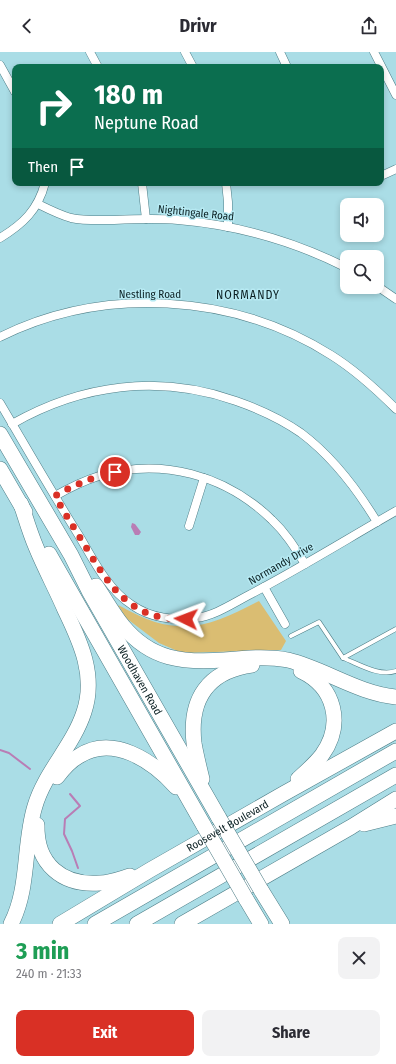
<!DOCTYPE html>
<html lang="en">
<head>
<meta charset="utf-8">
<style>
	body { margin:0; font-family:"Fira Sans Condensed",sans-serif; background:#f2f2f3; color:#2b2b33; height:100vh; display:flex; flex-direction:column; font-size:15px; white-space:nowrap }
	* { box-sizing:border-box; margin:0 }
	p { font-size:13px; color:#7c7c81 }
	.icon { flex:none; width:22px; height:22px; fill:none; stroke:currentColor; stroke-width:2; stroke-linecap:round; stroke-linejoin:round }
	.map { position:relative; height:872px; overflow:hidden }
	.details { display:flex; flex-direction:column; background:#fff; flex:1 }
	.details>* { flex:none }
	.guide { position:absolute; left:12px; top:12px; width:372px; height:122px; border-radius:8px; box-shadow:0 2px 6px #0003; background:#0b6e4f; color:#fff; overflow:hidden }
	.buttons { position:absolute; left:340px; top:146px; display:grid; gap:8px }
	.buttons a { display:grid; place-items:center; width:44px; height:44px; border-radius:8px; background:#fff; box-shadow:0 2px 6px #0003; font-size:20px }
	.pin { position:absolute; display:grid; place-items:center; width:34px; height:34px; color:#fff; margin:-17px; border:2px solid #fff; border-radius:50%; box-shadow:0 1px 4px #0007 }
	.me { position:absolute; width:44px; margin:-22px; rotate:273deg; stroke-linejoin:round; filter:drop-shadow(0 0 3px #0008) }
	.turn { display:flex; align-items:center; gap:14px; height:84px; padding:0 16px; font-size:18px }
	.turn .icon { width:52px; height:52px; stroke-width:2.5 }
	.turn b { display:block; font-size:28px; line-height:34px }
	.then { display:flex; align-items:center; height:38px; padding:0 16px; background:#0003; gap:8px; font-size:15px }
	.round { display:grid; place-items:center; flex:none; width:42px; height:42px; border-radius:8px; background:#f2f2f3 }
	.head { display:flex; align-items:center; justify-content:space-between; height:68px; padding:0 16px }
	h1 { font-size:24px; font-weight:700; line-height:30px; color:#1e9e55 }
	.button { display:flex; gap:8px; margin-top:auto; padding:8px 16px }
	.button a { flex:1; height:46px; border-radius:8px; background:#d93025; color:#fff; font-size:16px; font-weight:700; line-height:46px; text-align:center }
	.button a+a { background:#f2f2f3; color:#2b2b33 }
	header { display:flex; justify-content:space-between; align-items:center; height:52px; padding:0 16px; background:#fff; font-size:18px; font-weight:700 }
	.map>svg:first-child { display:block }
	.green { fill:#dabd72 }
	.water { fill:#b97db5 }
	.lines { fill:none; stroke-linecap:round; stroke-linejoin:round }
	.stream { stroke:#b97db5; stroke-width:2 }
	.lane-casing { stroke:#4d7d86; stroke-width:5 }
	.street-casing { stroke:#4d7d86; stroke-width:9 }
	.highway-casing { stroke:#4d7d86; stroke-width:16 }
	.lane { stroke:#fff; stroke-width:4 }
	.street { stroke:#fff; stroke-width:8 }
	.highway { stroke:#fff; stroke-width:15 }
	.highway-bridge-casing { stroke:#4d7d86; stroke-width:16; stroke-linecap:butt }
	.highway-bridge { stroke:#fff; stroke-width:15 }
	.route { stroke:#d93025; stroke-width:7; stroke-dasharray:0 12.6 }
	.labels { text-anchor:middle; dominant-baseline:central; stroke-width:3; stroke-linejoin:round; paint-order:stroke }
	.street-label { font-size:11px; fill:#0b2023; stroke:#b7eaf3 }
	.neighbourhood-label { font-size:12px; letter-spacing:1px; fill:#0b2023; stroke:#b7eaf3 }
</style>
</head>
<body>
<header><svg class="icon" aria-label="back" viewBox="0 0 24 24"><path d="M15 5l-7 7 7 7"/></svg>Drivr<svg class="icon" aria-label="share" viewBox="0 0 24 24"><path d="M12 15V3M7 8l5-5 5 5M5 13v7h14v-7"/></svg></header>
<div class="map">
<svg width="396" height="872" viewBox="0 0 396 872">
	<rect width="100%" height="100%" fill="#aadde6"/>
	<path class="green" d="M259 549 286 589 281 598 182 601 159 591 126 566 118 553C130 559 142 566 155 570 196 582 223 567 259 549Z"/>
	<polygon class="water" points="132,471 135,472 141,480 139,483 135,483 131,475"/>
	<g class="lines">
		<g class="stream">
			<polyline points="0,698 9,701 30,717"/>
			<polyline points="70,742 80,754 65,767 64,782 72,799 78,816"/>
		</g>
		<g class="lane-casing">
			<g id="lane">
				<polyline points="291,584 319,570 343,606 396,577"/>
				<path d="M343 606C359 612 379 625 396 619"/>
			</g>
		</g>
		<g class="street-casing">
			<g id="street">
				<polyline points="90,0 98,15"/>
				<polyline points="185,0 193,15"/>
				<polyline points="280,0 287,15"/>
				<polyline points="374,0 396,43"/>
				<polyline points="0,13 15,40"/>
				<polyline points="381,124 396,117"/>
				<polyline points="142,131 146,167"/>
				<polyline points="226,131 228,150 228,175"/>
				<path d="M38 152C48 157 60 163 71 166 85 169 100 168 114 168 135 167 157 166 178 168 237 173 294 189 347 216"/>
				<path d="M0 186C23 172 38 158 45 131"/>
				<polyline points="377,234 396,247"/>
				<path d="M0 285C103 234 233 241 331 303 355 318 376 337 396 357"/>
				<path d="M0 351C26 395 51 439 78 482 93 507 107 537 132 553 150 566 175 569 196 566 214 564 232 552 249 543 299 517 347 487 396 459"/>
				<path d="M12 372C82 332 159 322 236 349 259 357 281 367 301 381 333 405 357 437 377 470"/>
				<path d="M55 444C69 436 83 429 99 424 161 405 226 423 272 468 286 481 295 496 305 512"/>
				<polyline points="189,474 204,426"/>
				<polyline points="264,535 285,572"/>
			</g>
		</g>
		<g class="highway-casing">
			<g id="highway">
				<path id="s1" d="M0 382 71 503 89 539 219 766"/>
				<polyline points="0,417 25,460"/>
				<polyline points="49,502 204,774"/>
				<path d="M96 534C105 547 113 562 123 574 151 608 183 611 224 608 245 606 267 604 288 608 325 617 357 641 396 645"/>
				<path d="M57 725C63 717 70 709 79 704 113 682 153 709 176 735"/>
				<path d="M202 727C199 715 196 703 194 691 189 647 208 619 252 613"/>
				<path d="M298 727C307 719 315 712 322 703 344 672 335 635 301 619"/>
				<polyline points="364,772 396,764"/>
				<path d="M37 773C36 812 62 834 100 831 110 831 120 827 130 824"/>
				<polyline points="261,838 282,872"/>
				<polyline points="246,847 261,872"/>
				<path d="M11 872C30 835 23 792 35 754 45 720 73 694 84 660 96 624 81 591 65 558 56 537 45 517 36 495 30 481 26 467 21 452"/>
				<path id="s2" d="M60 872 150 818 283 742 396 679"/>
				<polyline points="95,872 396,699"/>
				<polyline points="137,872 396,723"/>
				<polyline points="182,872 351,775 396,747"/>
			</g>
		</g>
		<use href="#lane" class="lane"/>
		<use href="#street" class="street"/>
		<use href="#highway" class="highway"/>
		<g class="highway-bridge-casing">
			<g id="highway-bridge">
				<polyline points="219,766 261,838"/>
				<polyline points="204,774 246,847"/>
			</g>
		</g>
		<use href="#highway-bridge" class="highway-bridge"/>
	</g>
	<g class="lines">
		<path class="route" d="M115 420C93 425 74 433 55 444 65 462 76 479 87 497 112 538 133 569 186 567"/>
	</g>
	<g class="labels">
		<g class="street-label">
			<text transform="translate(196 161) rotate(6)">Nightingale Road</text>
			<text x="150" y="242">Nestling Road</text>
			<text transform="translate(281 512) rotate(-30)">Normandy Drive</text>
			<text stroke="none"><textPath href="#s1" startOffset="283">Woodhaven Road</textPath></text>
			<text stroke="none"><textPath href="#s2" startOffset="194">Roosevelt Boulevard</textPath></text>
		</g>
		<g class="neighbourhood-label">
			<text x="248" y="243">NORMANDY</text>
		</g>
	</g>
</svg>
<div class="buttons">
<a><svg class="icon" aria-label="sound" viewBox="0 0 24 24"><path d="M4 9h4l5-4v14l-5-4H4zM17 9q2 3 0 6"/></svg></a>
<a><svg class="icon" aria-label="search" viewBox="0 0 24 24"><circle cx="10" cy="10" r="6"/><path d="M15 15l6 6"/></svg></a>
</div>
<div class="pin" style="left:115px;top:420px;background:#d93025"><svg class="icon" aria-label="arrive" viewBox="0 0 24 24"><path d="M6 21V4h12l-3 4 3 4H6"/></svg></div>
<svg class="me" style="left:186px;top:567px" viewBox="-20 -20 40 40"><path d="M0-17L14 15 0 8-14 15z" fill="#d93025" stroke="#fff" stroke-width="4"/></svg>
<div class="guide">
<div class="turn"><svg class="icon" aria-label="right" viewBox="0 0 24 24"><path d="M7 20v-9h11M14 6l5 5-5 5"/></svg><div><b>180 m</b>Neptune Road</div></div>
<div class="then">Then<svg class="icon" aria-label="arrive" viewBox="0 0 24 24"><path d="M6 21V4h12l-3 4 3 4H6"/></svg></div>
</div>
</div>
<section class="details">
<div class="head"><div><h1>3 min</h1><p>240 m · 21:33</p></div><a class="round"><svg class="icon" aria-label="close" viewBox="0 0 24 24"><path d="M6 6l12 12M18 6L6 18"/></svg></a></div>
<div class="button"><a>Exit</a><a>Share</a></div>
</section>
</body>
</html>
